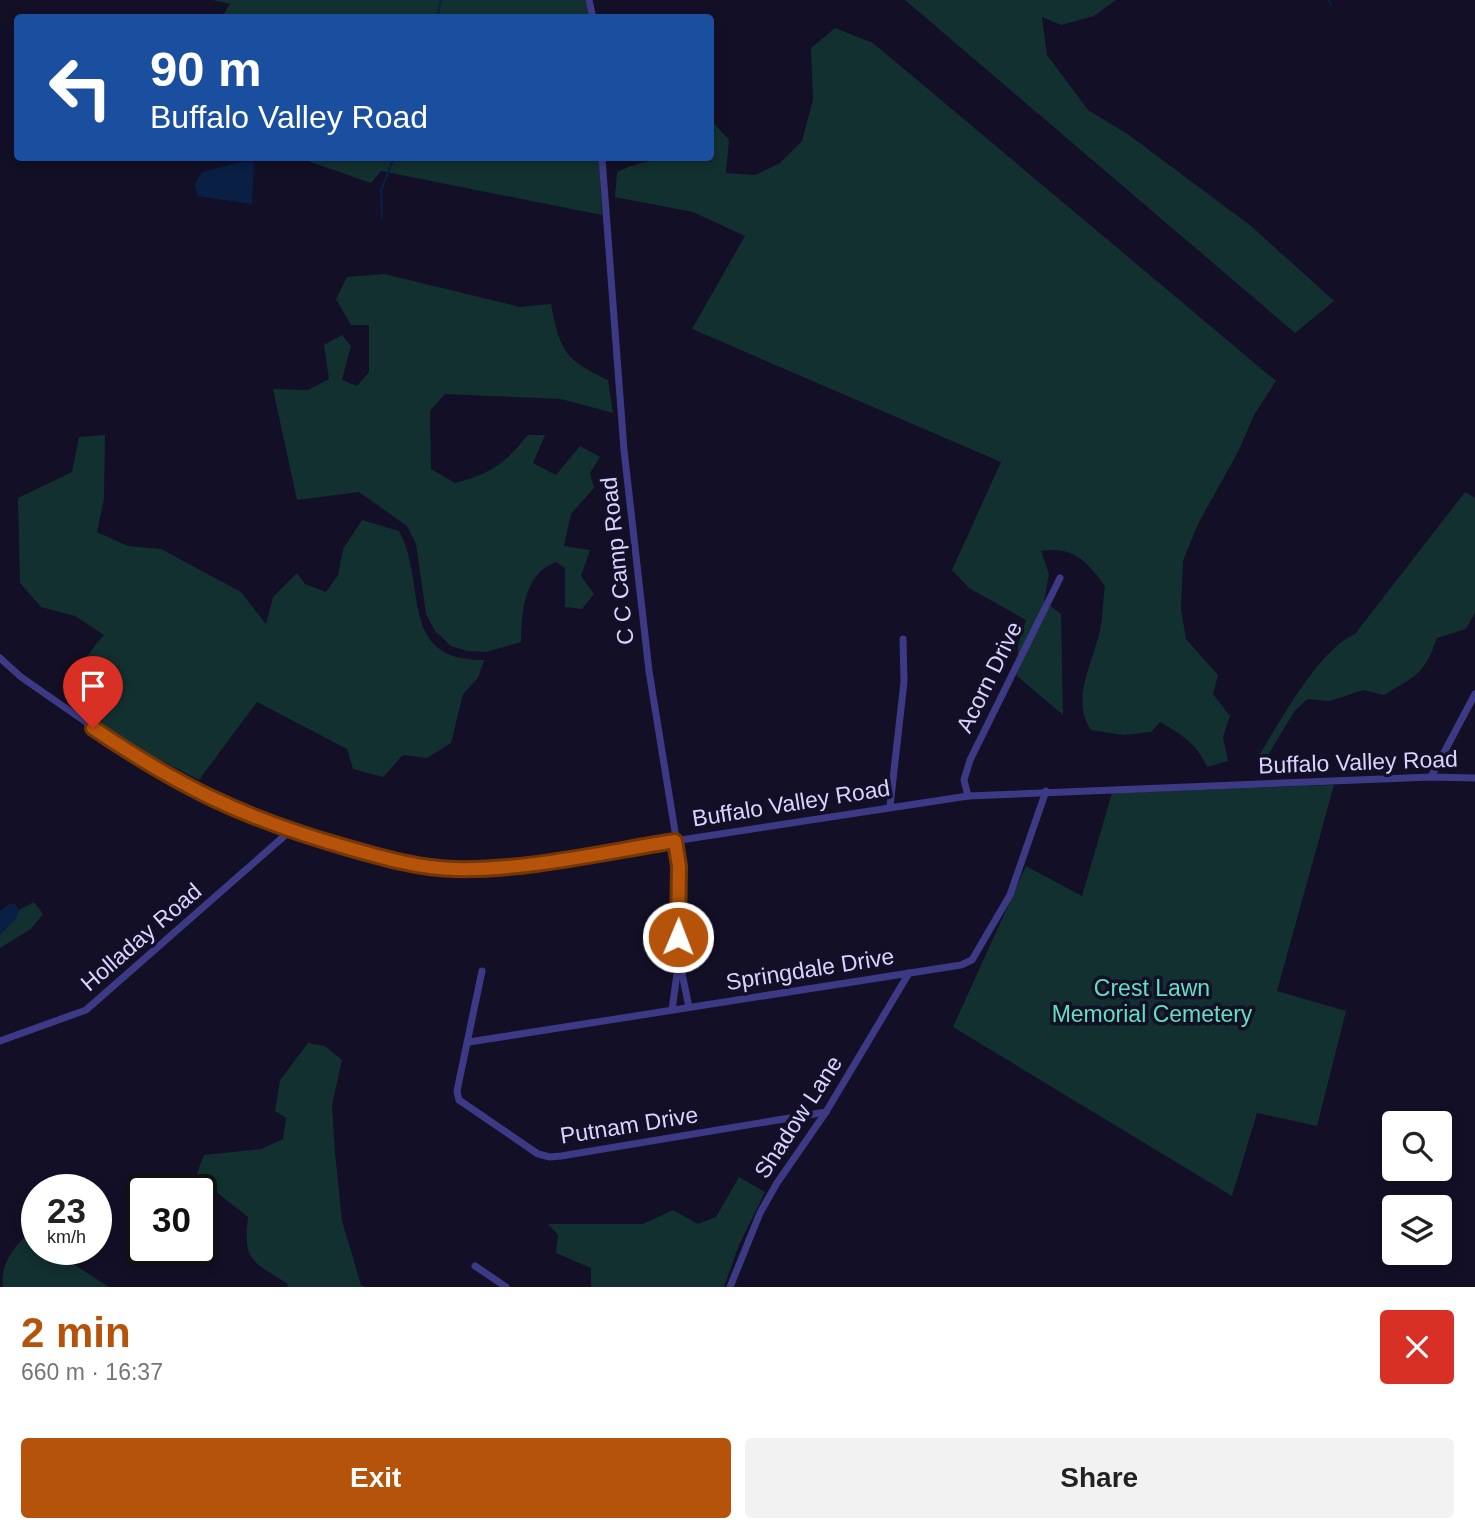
<!DOCTYPE html>
<html lang="en">
<head>
<meta charset="utf-8">
<style>
	body { margin:0; font-family:Arial,sans-serif; background:#f2f2f2; color:#222; height:100vh; display:flex; flex-direction:column; font-size:26px; white-space:nowrap }
	* { box-sizing:border-box; margin:0 }
	p { font-size:23px; color:#767676 }
	.icon { flex:none; width:38px; height:38px; fill:none; stroke:currentColor; stroke-width:2; stroke-linecap:round; stroke-linejoin:round }
	.map { position:relative; height:1287px; overflow:hidden }
	.side { display:flex; flex-direction:column; background:#fff; flex:1 }
	.side>* { flex:none }
	.top-card { position:absolute; left:14px; top:14px; width:700px; height:147px; border-radius:7px; box-shadow:0 4px 10px #0003; background:#1a4fa0; color:#fff; overflow:hidden }
	.controls { position:absolute; left:1382px; top:1111px; display:grid; gap:14px }
	.controls a { display:grid; place-items:center; width:70px; height:70px; border-radius:7px; background:#fff; box-shadow:0 4px 10px #0003; font-size:35px }
	.speed { position:absolute; left:21px; top:1174px; display:flex; gap:14px; font-size:35px; font-weight:700; text-align:center }
	.speed>* { display:grid; place-content:center; width:91px; height:91px; border-radius:50%; background:#fff; box-shadow:0 4px 10px #0003; line-height:1 }
	.speed small { font-size:18px; font-weight:400 }
	.speed .limit { border:4px solid #111; border-radius:10px; background:#fff; color:#111 }
	.pin { position:absolute; display:grid; place-items:center; width:60px; height:60px; color:#fff; margin:-72px -30px; border-radius:50% 50% 50% 0; rotate:-45deg; box-shadow:0 0 7px #0007 }
	.pin .icon { rotate:45deg }
	.me { position:absolute; width:77px; margin:-38px; rotate:1deg; stroke-linejoin:round; filter:drop-shadow(0 0 5px #0008) }
	.turn { display:flex; align-items:center; gap:24px; height:147px; padding:0 21px; font-size:32px }
	.turn .icon { width:91px; height:91px; stroke-width:2.5 }
	.turn b { display:block; font-size:49px; line-height:60px }
	.round { display:grid; place-items:center; flex:none; width:74px; height:74px; border-radius:7px; background:#f2f2f2 }
	.summary { display:flex; align-items:center; justify-content:space-between; height:119px; padding:0 21px }
	h1 { font-size:42px; font-weight:700; line-height:52px; color:#b45309 }
	.action { display:flex; gap:14px; margin-top:auto; padding:14px 21px }
	.action a { flex:1; height:80px; border-radius:7px; background:#b45309; color:#fff; font-size:28px; font-weight:700; line-height:80px; text-align:center }
	.action a+a { background:#f2f2f2; color:#222 }
	.map>svg:first-child { display:block }
	.green { fill:#12302f }
	.water { fill:#0a1f44 }
	.lines { fill:none; stroke-linecap:round; stroke-linejoin:round }
	.stream { stroke:#0a1f44; stroke-width:2 }
	.street { stroke:#3d3a85; stroke-width:7 }
	.route-casing { stroke:#753606; stroke-width:18 }
	.route { stroke:#b45309; stroke-width:12 }
	.labels { text-anchor:middle; dominant-baseline:central; stroke-width:7; stroke-linejoin:round; paint-order:stroke }
	.street-label { font-size:23px; fill:#d9d4ff; stroke:#130f26 }
	.park-label { font-size:23px; fill:#5fe0c0; stroke:#130f26 }
</style>
</head>
<body>
<div class="map">
<svg width="1475" height="1287" viewBox="0 0 1475 1287">
	<rect width="100%" height="100%" fill="#130f26"/>
	<g class="green">
		<polygon points="213,0 585,0 590,17 221,18 230,4"/>
		<polygon points="905,0 1116,0 1094,16 1061,25 1042,17 1047,55 1088,110 1129,135 1251,226 1334,301 1295,333"/>
		<path d="M835 28 873 43 1276 381 1254 415 1239 450 1198 524 1183 561 1181 609 1186 639 1218 675 1213 694 1230 716 1223 737 1228 761 1207 767C1197 744 1181 734 1160 722L1151 732 1123 735 1091 730C1069 698 1096 658 1101 625 1103 612 1103 599 1105 586 1087 562 1074 546 1041 551L1049 574 1044 601 1061 614 1063 715 1017 676 1018 645 1026 620 969 588 952 570 1001 462 692 329 745 236 693 212 615 197 617 172C648 157 676 158 710 158L711 120 729 140 726 173 755 175 780 163 802 141 813 99 811 48Z"/>
		<polygon points="299,158 599,158 602,215 381,171 371,183"/>
		<path d="M384 274 520 307 551 304C560 351 565 360 608 380L613 413 561 399 445 394 430 411 431 469 455 483C491 474 505 463 528 435H545L533 463 556 475 580 446 600 457 590 473 594 488 571 514 564 546 590 550 581 576 594 594 582 609 565 607V568L556 562C523 574 522 613 521 642L486 652 467 651 451 646 435 631 426 614 416 544 407 526 359 492 297 500 273 389 308 390 329 379 324 345 342 335 351 346 342 380 357 386 369 372V325H351L336 299 347 277Z"/>
		<path d="M105 435 104 499 97 532 128 546 161 549 241 592 266 624 273 597 297 573 305 584 326 592 338 575 343 549 362 520 399 531C428 582 396 661 484 660L478 678 463 694 451 743 427 758 403 755 383 777 353 769 347 749 257 702 199 780 139 749 72 708C79 676 81 659 104 635L75 616 41 607 20 583 18 498 72 472 79 437Z"/>
		<path d="M1465 492 1475 498V613L1466 629 1437 638C1423 676 1417 675 1384 695L1363 690 1330 701 1307 699 1294 712 1265 760 1258 757C1279 723 1319 649 1355 634Z"/>
		<polygon points="1334,785 1277,991 1346,1011 1317,1126 1257,1113 1232,1196 953,1027 1026,866 1082,896 1112,793"/>
		<polygon points="34,902 43,914 31,929 0,948 0,935 16,918 19,910"/>
		<path d="M308 1043 325 1046 342 1060 332 1105 335 1152 342 1221 361 1285 365 1287H287L288 1284C252 1261 243 1262 248 1217L196 1176 204 1155 261 1149 283 1139 286 1118 275 1111 280 1080Z"/>
		<polygon points="739,1177 765,1192 739,1245 724,1287 591,1287 591,1268 556,1253 558,1235 548,1224 643,1224 673,1210 698,1224 716,1217"/>
		<path d="M26 1236 37 1239V1250H66L70 1262 109 1287H3C0 1267 12 1249 26 1236Z"/>
	</g>
	<g class="water">
		<polygon points="254,162 252,204 197,196 195,184 202,172 236,163"/>
		<polygon points="9,904 15,904 19,910 16,918 0,935 0,911"/>
	</g>
	<g class="lines">
		<g class="stream">
			<polyline points="1329,0 1331,6"/>
			<polyline points="437,18 441,0"/>
			<polyline points="382,218 381,190 394,158"/>
		</g>
		<g class="street">
			<polyline points="589,0 593,18"/>
			<polyline points="602,158 624,450 649,671 678,850 679,959"/>
			<polyline points="0,658 21,677 139,759 179,783 258,820 360,851 431,867 491,868 537,862 968,796 1431,777 1475,778"/>
			<polyline points="1431,777 1475,694"/>
			<polyline points="968,796 964,780 970,760 1060,578"/>
			<polyline points="890,806 904,682 903,639"/>
			<polyline points="482,971 457,1091 459,1100 538,1154 550,1157 561,1156 826,1112"/>
			<polyline points="672,1010 679,959 689,1007"/>
			<polyline points="0,1041 86,1010 290,831"/>
			<polyline points="469,1042 961,965 972,960 1010,895 1046,791"/>
			<polyline points="475,1266 506,1287"/>
			<polyline points="730,1287 760,1213 777,1183 826,1112 909,973"/>
		</g>
	</g>
	<g class="lines">
		<g class="route-casing">
			<path id="route" d="M93 728C180 787 243 818 345 847 380 857 417 868 454 869 525 871 605 852 675 841L679 866 678 937"/>
		</g>
		<use href="#route" class="route"/>
	</g>
	<g class="labels">
		<g class="street-label">
			<text transform="translate(617 561) rotate(-96)">C C Camp Road</text>
			<text transform="translate(989 677) rotate(-64)">Acorn Drive</text>
			<text transform="translate(1358 762) rotate(-2)">Buffalo Valley Road</text>
			<text transform="translate(791 803) rotate(-9)">Buffalo Valley Road</text>
			<text transform="translate(141 937) rotate(-41)">Holladay Road</text>
			<text transform="translate(810 969) rotate(-9)">Springdale Drive</text>
			<text transform="translate(798 1117) rotate(-57)">Shadow Lane</text>
			<text transform="translate(629 1125) rotate(-9)">Putnam Drive</text>
		</g>
		<g class="park-label">
			<text x="1152" y="988">Crest Lawn<tspan x="1152" dy="26">Memorial Cemetery</tspan></text>
		</g>
	</g>
</svg>
<div class="controls">
<a><svg class="icon" aria-label="search" viewBox="0 0 24 24"><circle cx="10" cy="10" r="6"/><path d="M15 15l6 6"/></svg></a>
<a><svg class="icon" aria-label="layers" viewBox="0 0 24 24"><path d="M12 4l9 5-9 5-9-5zM3 14l9 5 9-5"/></svg></a>
</div>
<div class="speed"><div>23<small>km/h</small></div><div class="limit">30</div></div>
<div class="pin" style="left:93px;top:728px;background:#d93025"><svg class="icon" aria-label="arrive" viewBox="0 0 24 24"><path d="M6 21V4h12l-3 4 3 4H6"/></svg></div>
<svg class="me" style="left:678px;top:937px" viewBox="-20 -20 40 40"><circle r="17" fill="#b45309" stroke="#fff" stroke-width="3"/><path d="M0-11L8 9 0 5-8 9z" fill="#fff"/></svg>
<div class="top-card">
<div class="turn"><svg class="icon" aria-label="left" viewBox="0 0 24 24"><path d="M17 20v-9H6M10 6l-5 5 5 5"/></svg><div><b>90 m</b>Buffalo Valley Road</div></div>
</div>
</div>
<section class="side">
<div class="summary"><div><h1>2 min</h1><p>660 m · 16:37</p></div><a class="round" style="background:#d93025;color:#fff"><svg class="icon" aria-label="close" viewBox="0 0 24 24"><path d="M6 6l12 12M18 6L6 18"/></svg></a></div>
<div class="action"><a>Exit</a><a>Share</a></div>
</section>
</body>
</html>
